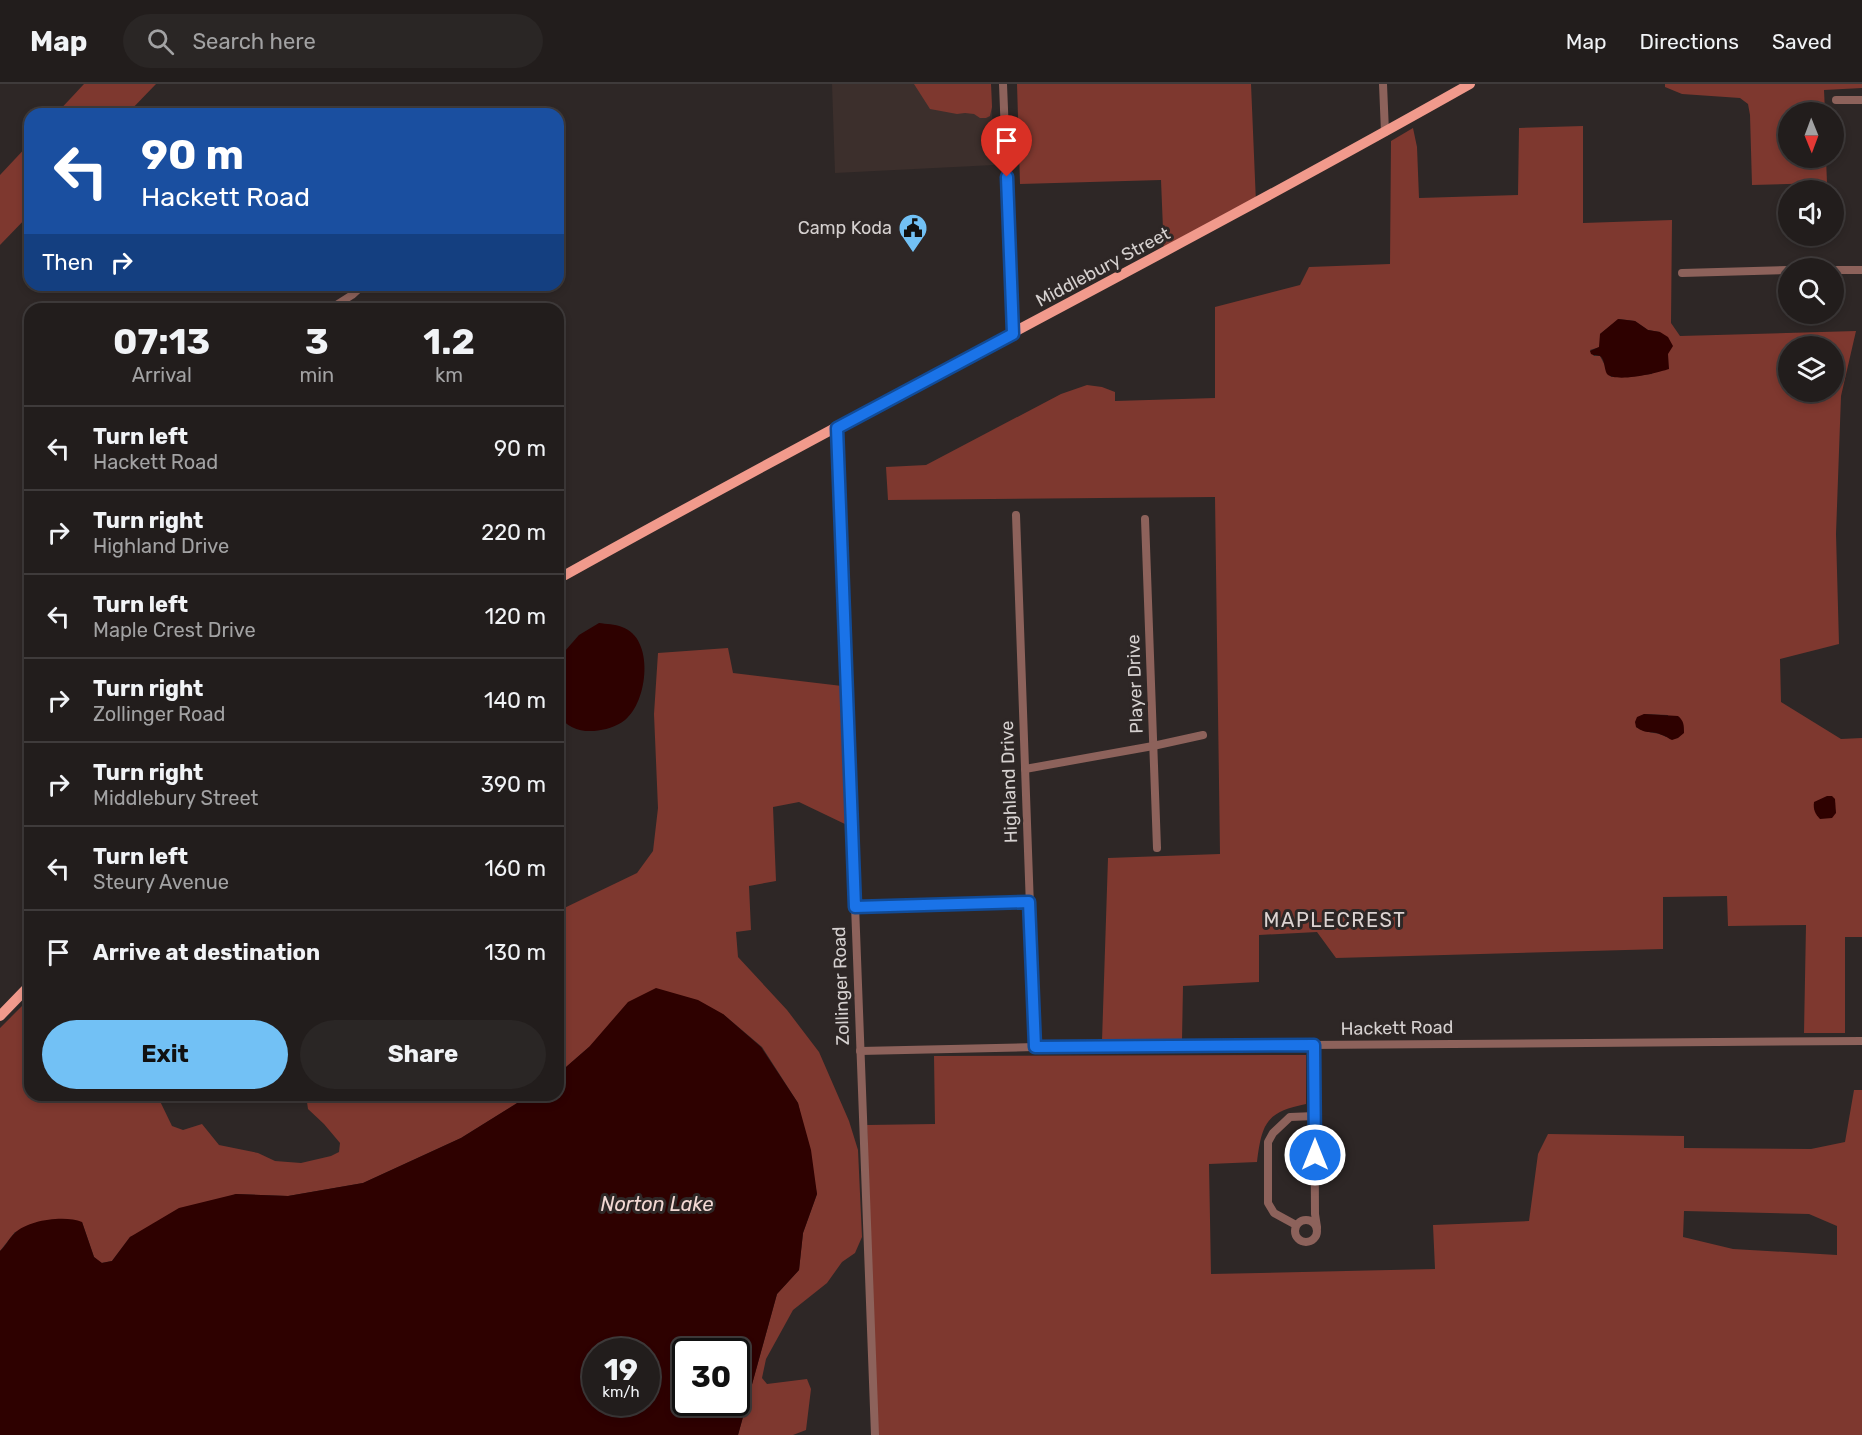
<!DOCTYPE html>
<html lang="en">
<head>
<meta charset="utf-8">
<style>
	body { margin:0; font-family:Rubik,sans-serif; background:#2a2625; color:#f1f3f6; height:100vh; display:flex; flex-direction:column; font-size:22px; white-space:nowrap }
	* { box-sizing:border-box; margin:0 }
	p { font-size:20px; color:#a2a2a3 }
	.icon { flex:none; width:33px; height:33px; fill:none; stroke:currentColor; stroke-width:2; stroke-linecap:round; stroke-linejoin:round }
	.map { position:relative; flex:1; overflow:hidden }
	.side { position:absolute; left:24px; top:219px; width:540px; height:798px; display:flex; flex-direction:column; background:#221d1c; border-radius:18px; box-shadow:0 3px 9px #0003,0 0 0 2px #3f3b3b }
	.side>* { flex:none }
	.hud { position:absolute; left:24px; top:24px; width:540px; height:183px; border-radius:18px; box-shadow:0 3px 9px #0003,0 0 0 2px #3f3b3b; background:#1a4fa0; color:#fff; overflow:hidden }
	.needle { width:39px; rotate:179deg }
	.fabs { position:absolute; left:1778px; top:18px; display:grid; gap:12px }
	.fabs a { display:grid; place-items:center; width:66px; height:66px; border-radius:50%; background:#221d1c; box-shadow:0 3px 9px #0003,0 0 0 2px #3f3b3b; font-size:30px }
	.speed { position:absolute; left:582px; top:1254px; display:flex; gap:12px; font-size:30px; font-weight:700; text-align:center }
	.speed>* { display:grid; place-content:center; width:78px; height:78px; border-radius:50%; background:#221d1c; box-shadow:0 3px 9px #0003,0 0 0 2px #3f3b3b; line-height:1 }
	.speed small { font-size:15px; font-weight:400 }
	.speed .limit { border:3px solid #111; border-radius:9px; background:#fff; color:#111 }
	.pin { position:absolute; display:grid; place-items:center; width:51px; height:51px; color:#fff; margin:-62px -26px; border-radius:50% 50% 50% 0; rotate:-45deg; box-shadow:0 0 6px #0007 }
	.pin .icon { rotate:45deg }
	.me { position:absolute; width:66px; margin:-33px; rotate:0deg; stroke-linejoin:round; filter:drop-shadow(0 0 4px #0008) }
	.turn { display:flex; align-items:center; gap:21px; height:126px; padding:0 18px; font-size:27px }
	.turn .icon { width:78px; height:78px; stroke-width:2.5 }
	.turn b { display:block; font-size:42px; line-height:51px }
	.then { display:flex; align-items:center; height:57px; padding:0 18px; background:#0003; gap:12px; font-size:22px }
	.eta { display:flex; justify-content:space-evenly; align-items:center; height:102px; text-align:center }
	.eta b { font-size:36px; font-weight:700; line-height:42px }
	.button { display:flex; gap:12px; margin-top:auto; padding:12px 18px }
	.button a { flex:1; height:69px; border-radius:36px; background:#72c1f5; color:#111; font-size:24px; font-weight:700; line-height:69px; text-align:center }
	.button a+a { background:#2a2625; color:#f1f3f6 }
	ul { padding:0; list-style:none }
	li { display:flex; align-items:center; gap:18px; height:84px; padding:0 18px; border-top:2px solid #3f3b3b }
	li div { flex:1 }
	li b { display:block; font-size:22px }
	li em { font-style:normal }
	header { display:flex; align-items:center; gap:36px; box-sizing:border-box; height:84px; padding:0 30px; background:#221d1c; border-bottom:2px solid #3f3b3b }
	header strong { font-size:28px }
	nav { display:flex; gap:33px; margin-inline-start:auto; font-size:21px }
	.search { width:420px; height:54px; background:#2a2625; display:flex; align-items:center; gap:15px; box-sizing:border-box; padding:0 21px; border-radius:33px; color:#a2a2a3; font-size:22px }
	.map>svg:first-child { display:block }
	.built { fill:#3c2f2c }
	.green { fill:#7e382f; fill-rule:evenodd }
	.water { fill:#2e0100; fill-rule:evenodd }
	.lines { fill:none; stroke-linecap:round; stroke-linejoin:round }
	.minor { stroke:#8d625b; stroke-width:8 }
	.major { stroke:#f19a8c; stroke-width:10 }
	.route-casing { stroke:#114b97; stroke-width:15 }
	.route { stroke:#1a73e8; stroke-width:10 }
	.labels { text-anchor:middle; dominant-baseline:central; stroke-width:6; stroke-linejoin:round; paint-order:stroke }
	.poi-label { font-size:18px; fill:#d5d0cf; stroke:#2e2726; text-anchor:end }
	.street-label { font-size:18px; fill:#d5d0cf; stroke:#2e2726 }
	.neighbourhood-label { font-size:20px; letter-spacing:1.5px; fill:#dcd3d1; stroke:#2e2726 }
	.water-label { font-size:20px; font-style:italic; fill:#f3d8d3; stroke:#2e2726 }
</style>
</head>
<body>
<header>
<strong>Map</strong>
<div class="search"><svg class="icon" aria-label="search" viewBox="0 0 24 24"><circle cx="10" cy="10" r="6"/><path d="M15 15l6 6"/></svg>Search here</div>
<nav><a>Map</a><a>Directions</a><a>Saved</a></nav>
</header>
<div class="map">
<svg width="1862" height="1351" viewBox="0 0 1862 1351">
	<rect width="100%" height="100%" fill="#2e2726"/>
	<polygon class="built" points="832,0 991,0 994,81 835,89"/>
	<g class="green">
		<polygon points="84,0 156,0 127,30 56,30"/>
		<polygon points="914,0 991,0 992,23 990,32 986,34 980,34 974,30 965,29 957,30 930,25"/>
		<polygon points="1017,0 1251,0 1256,119 1164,170 1161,96 1020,100"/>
		<polygon points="1665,0 1862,0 1862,4 1824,6 1825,28 1788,28 1788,74 1826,74 1827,99 1752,101 1750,31 1748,20 1740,14 1682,10 1665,3"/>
		<path d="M1583 42V139L1672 136 1671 239 1680 252 1856 247 1841 312 1836 450 1839 560 1780 575 1781 618 1841 655 1862 654V853H1845V949H1804L1806 841 1728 842 1727 812 1663 813V865L1336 874 1317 848 1259 851V898L1183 902 1182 956 1102 957 1108 774 1220 770 1215 413 888 416 886 383 926 381 1061 310 1087 301 1102 303 1115 308V317L1215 314V223L1300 201 1309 183 1390 180 1391 57 1413 44 1417 63 1419 114 1518 111 1519 44ZM1619 235 1635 237 1648 246 1660 248 1652 290 1611 293 1600 272H1594L1590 266 1600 263V250ZM1788 262H1833V308H1788ZM1644 630 1668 631 1666 653C1657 647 1648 651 1636 643Z"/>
		<polygon points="30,59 30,130 0,161 0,91"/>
		<polygon points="728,564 733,589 842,602 847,741 799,718 773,723 776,797 749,802 751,846 736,848 738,873 787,926 819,968 849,1037 858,1066 862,1153 855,1169 842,1178 827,1199 793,1226 766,1275 762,1294 767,1300 807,1295 811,1305 806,1346 793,1351 738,1351 777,1210 799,1186 803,1149 817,1110 798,1019 762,963 723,930 589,963 558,990 558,827 637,789 653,767 658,724 654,630 658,569"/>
		<polygon points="30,914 30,1011 157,1011 172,1042 183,1046 202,1040 219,1061 258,1069 275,1077 301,1079 331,1072 339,1068 340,1059 324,1040 308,1025 306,1011 530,1011 461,1054 363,1099 288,1112 236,1110 130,1153 112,1177 101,1179 94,1173 82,1138 15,1148 0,1167 0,944"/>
		<path d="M1306 971V1020C1266 1028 1262 1039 1257 1078L1209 1080 1211 1190 1435 1185 1433 1141 1529 1137 1538 1070 1548 1050 1684 1052V1064L1811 1065 1845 1058 1854 1006H1862V1351H875L867 1041 935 1040 934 972ZM1684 1127 1809 1130 1837 1142V1171L1733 1165 1683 1153Z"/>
	</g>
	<g class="water">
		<path d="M1618 235 1635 237 1648 246 1660 248 1668 253 1673 262 1668 270 1669 285C1657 289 1616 299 1607 290 1604 285 1605 275 1600 272 1597 271 1594 272 1591 270L1590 267 1599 263 1600 250Z"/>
		<path d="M599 539C606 540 615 540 622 543 655 554 648 618 625 636 616 643 605 646 594 647 579 648 567 643 558 631V575L579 551Z"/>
		<path d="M1644 630 1678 632C1684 637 1684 641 1684 649L1678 654 1672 656C1669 655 1666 652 1662 651 1652 646 1647 651 1636 643L1635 638 1637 633Z"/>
		<path d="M1827 712H1832L1835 715 1836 729 1832 734 1820 735C1815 730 1813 725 1814 718Z"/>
		<path d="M656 904 698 916 723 930 761 963 798 1019 811 1066 817 1110 803 1149 799 1186 777 1210 738 1351H0V1167C6 1162 9 1154 15 1149 28 1136 65 1131 82 1138L94 1173 102 1179 112 1177 130 1153 179 1124 236 1110 288 1112 363 1099 461 1054 530 1011H558V990L589 963 628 918ZM596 1268H646V1318H596ZM686 1268H736V1318H686Z"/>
	</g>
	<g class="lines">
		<g class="minor">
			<polyline points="1003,0 1013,250"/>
			<polyline points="1383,0 1385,48"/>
			<polyline points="1836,16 1862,16"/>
			<polyline points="1833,186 1862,186"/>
			<polyline points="1682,189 1788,186"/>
			<polyline points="228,225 256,225"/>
			<polyline points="330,225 352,211 363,201"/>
			<polyline points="837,344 875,1351"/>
			<polyline points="1016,431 1035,963"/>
			<polyline points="1145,435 1157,764"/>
			<polyline points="1025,685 1153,662 1203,651"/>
			<polyline points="855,823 1029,818"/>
			<polyline points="1314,961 1315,1130 1317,1143"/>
			<polyline points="860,967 1035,963 1862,957"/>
			<circle cx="1306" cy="1147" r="11"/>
			<polyline points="1296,1141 1274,1129 1268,1119 1268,1058 1273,1049 1290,1033 1315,1032"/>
		</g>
		<g class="major">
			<path d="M558 495C860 326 1169 170 1470 0"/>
			<polyline points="0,932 30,901"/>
		</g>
	</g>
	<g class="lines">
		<g class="route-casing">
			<polyline id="route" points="1007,93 1013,250 837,344 855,823 1029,818 1035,963 1314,961 1315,1071"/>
		</g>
		<use href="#route" class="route"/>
	</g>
	<defs>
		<g id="civic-pin" transform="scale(1.5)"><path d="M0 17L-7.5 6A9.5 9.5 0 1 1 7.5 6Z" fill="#72c1f5" stroke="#2e2726"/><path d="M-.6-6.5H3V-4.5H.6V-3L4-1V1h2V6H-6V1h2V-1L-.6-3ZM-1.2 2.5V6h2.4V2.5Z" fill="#111"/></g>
	</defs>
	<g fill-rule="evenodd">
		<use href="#civic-pin" x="913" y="144"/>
	</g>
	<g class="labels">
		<g class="poi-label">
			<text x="892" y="144">Camp Koda</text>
		</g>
		<g class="street-label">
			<text transform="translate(1103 183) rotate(-28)">Middlebury Street</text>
			<text transform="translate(1135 600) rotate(-92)">Player Drive</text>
			<text transform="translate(1009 698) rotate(-92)">Highland Drive</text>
			<text transform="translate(841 902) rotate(-92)">Zollinger Road</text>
			<text transform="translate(1397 944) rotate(-1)">Hackett Road</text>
		</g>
		<g class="neighbourhood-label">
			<text x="1335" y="836">MAPLECREST</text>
		</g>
		<g class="water-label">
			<text x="657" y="1120">Norton Lake</text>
		</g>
	</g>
</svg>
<div class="fabs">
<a><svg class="needle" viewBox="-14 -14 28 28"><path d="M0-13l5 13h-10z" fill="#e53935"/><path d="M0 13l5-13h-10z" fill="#a2a2a3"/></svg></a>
<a><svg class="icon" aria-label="sound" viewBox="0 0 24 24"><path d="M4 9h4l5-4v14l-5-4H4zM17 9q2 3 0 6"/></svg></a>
<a><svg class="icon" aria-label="search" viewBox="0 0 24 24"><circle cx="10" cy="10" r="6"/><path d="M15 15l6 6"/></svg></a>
<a><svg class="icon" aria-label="layers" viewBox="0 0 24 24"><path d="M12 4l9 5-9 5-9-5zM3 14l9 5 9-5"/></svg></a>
</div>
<div class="speed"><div>19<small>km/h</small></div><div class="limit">30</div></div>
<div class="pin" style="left:1007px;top:93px;background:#d93025"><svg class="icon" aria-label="arrive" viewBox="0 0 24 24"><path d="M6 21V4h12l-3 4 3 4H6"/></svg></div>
<svg class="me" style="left:1315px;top:1071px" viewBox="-20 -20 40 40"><circle r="17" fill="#1a73e8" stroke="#fff" stroke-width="3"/><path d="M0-11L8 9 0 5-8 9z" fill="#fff"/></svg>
<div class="hud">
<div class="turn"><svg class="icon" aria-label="left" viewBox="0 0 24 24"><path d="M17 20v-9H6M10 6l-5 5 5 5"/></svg><div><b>90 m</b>Hackett Road</div></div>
<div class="then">Then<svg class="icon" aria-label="right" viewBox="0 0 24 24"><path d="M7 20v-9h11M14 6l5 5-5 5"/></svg></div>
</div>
<section class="side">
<div class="eta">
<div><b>07:13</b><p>Arrival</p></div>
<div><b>3</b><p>min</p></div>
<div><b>1.2</b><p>km</p></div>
</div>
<ul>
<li><svg class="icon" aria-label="left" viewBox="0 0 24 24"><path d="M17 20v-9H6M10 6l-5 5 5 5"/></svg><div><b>Turn left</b><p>Hackett Road</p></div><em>90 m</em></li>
<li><svg class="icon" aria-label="right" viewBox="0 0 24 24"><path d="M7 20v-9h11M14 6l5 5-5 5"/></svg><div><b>Turn right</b><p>Highland Drive</p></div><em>220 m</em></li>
<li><svg class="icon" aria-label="left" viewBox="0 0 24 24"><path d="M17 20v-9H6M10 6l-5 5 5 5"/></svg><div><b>Turn left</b><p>Maple Crest Drive</p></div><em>120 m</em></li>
<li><svg class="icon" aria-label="right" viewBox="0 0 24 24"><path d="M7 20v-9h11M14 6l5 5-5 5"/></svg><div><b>Turn right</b><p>Zollinger Road</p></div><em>140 m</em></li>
<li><svg class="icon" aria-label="right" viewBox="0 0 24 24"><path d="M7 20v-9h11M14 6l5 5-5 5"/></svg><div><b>Turn right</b><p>Middlebury Street</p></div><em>390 m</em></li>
<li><svg class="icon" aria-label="left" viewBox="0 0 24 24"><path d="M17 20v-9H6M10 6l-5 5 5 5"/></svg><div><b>Turn left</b><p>Steury Avenue</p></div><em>160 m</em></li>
<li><svg class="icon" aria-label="arrive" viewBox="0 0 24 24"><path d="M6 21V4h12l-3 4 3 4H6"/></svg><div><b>Arrive at destination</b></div><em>130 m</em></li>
</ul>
<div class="button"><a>Exit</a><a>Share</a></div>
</section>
</div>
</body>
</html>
